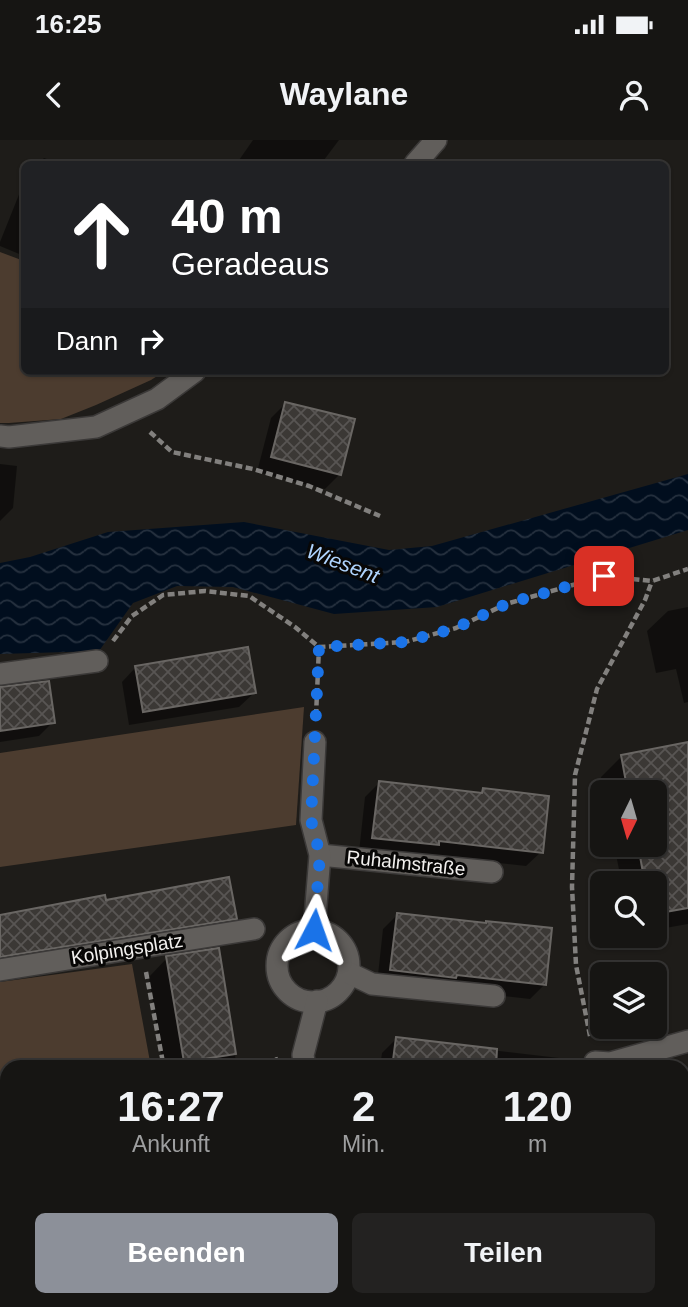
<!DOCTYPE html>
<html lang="de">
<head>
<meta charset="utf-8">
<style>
	body { margin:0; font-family:Arial,sans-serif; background:#232221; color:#f1f3f6; height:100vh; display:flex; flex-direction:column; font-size:26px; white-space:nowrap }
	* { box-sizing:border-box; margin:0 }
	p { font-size:23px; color:#9e9fa0 }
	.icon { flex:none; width:38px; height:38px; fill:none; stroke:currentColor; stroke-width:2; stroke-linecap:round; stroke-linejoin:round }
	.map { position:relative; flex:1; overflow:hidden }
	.sheet { position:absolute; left:0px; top:920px; width:690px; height:247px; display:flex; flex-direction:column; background:#161513; border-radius:21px 21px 0 0; box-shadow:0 2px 5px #0004,0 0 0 2px #353433 }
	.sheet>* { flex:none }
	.top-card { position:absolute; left:21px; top:21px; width:648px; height:214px; border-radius:10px; box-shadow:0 2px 5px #0004,0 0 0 2px #353433; background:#202124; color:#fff; overflow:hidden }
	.needle { width:46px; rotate:185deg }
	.tools { position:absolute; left:590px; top:640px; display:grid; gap:14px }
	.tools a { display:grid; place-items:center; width:77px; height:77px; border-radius:10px; background:#161513; box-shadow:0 2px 5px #0004,0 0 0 2px #353433; font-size:35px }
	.pin { position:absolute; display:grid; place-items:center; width:60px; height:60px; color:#fff; margin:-30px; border-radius:14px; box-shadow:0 4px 10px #0006 }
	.me { position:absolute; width:77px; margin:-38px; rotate:4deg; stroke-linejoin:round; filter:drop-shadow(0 0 5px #0008) }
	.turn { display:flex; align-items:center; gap:24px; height:147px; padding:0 35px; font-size:32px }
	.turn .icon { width:91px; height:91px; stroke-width:2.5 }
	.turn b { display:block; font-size:49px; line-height:60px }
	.then { display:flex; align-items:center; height:66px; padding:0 35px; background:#0003; gap:14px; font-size:26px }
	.eta { display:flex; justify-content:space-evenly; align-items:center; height:119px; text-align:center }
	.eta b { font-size:42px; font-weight:700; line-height:49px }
	.action { display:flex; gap:14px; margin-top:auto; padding:14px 35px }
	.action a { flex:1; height:80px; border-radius:10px; background:#8c9099; color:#fff; font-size:28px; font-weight:700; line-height:80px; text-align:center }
	.action a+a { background:#232221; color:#f1f3f6 }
	.status { display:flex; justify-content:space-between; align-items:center; height:49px; padding:0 35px; background:#161513; direction:ltr }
	.status svg { height:19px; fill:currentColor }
	header { display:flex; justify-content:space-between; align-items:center; height:91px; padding:0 35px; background:#161513; font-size:32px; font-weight:700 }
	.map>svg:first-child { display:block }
	.green { fill:#4c3c2f }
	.water { fill:url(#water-waves) }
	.shadow { fill:#0007 }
	.building { fill:url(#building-cross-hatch); stroke:#696663; stroke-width:2 }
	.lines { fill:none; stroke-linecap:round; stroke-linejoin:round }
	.minor-casing { stroke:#3b3938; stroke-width:24 }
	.path { stroke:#82807e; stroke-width:4.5; stroke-dasharray:7 3.5; stroke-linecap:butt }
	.minor { stroke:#615e5b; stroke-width:21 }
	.route { stroke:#1a73e8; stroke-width:12; stroke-dasharray:0 21.6 }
	.labels { text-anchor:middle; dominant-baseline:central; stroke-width:6; stroke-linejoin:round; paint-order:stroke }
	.street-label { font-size:19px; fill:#f1efed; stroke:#080706 }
	.water-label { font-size:21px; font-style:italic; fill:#afd4fe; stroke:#080706 }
</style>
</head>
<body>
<div class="status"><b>16:25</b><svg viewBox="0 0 49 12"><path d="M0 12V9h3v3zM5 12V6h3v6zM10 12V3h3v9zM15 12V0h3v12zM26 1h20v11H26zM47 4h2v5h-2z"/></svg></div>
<header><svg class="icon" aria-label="back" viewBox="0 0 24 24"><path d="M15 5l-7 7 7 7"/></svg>Waylane<svg class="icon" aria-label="person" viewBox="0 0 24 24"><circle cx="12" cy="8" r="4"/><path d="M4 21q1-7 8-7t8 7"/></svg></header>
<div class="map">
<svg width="688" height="1167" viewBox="0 0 688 1167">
	<defs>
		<pattern id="water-waves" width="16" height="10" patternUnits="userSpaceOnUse" patternTransform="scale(1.75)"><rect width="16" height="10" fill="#010e1e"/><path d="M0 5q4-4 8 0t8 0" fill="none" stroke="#26313f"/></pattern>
		<pattern id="building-cross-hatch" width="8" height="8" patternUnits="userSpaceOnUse" patternTransform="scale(1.75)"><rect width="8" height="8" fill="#3b3835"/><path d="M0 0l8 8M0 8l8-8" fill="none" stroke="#585553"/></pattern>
	</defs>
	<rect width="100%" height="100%" fill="#1e1c19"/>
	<g class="green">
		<polygon points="0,112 24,121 24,231 165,231 151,240 96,265 61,279 9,283 0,283"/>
		<polygon points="304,567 296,685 0,727 0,613"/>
		<polygon points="132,824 151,927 7,928 7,1038 0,1041 0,842"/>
	</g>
	<polygon class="water" points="688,334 688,390 437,467 334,474 233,447 177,446 133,463 99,511 0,514 0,423 30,417 108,392 244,382 389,410 432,406"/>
	<g class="shadow">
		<polygon points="253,0 339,0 321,24 239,24 237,23"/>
		<polygon points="44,18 60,24 38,24"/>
		<polygon points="24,42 24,116 0,106 0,102"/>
		<polygon points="285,264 340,334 325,349 257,332 271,278"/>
		<polygon points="0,324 17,326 13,368 0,381"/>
		<polygon points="688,467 688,562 684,563 676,529 656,533 647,491 668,471"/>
		<polygon points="136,527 254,553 239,567 129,585 122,542"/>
		<polygon points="0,548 53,582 39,596 0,602"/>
		<polygon points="688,604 688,784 654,790 654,744 622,744 614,705 654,705 654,653 604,653 601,637 622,616"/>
		<polygon points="379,643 479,654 483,650 541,712 526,726 427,715 359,712 365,657"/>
		<polygon points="105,762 235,778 217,796 0,831 0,777"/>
		<polygon points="397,775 544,845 530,859 442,849 377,844 383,789"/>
		<polygon points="218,810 237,928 163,928 149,837 167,818"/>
		<polygon points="396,899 559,918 557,928 380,928 382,913"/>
		<polygon points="205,1160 276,1160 277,1167 206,1167"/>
		<polygon points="599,1160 678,1160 679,1167 595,1167 595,1165"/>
	</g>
	<g class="building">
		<polygon points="285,262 355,279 341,335 271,317"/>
		<polygon points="248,507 256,553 143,572 135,526"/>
		<polygon points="49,541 55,583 0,591 0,547"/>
		<polygon points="688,602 688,768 654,774 654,744 645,744 638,705 654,705 654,653 628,653 621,615"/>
		<polygon points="379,641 482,653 483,648 549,656 543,713 439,701 439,705 372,698"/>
		<polygon points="229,737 237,779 0,817 0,775 105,755 106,760"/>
		<polygon points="397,773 486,783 486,781 552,788 546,845 457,835 456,838 390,830"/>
		<polygon points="219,808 236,914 184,922 166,816"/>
		<polygon points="396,897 497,909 496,928 392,928"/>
	</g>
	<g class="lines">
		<g class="minor-casing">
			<g id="minor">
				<polyline points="415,24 436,0"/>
				<polyline points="0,296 9,297 96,287 157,259 195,231"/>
				<polyline points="0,534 97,521"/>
				<polyline points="320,715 492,732"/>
				<polyline points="314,790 320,715 311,680 315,602"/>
				<circle cx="313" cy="826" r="36"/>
				<polyline points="0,830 254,789"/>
				<polyline points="349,833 372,844 494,856"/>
				<polyline points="595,922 610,923 688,901"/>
				<polyline points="305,928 303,915 317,861"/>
				<polyline points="340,1160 341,1167"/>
			</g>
		</g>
		<g class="path">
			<polyline points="150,292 172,312 253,329 309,346 380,376"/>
			<polyline points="113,501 132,476 163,455 205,451 249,456 295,487 319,507 405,502 456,488 506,464 604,436 652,441 688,429"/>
			<polyline points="316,576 319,507"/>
			<polyline points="146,832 164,928"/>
			<polyline points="590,896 576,825 572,747 575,635 597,549 645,460 652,441"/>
			<polyline points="234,928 278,919"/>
			<polyline points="207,1160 208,1167"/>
			<polyline points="579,1160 580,1167"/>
		</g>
		<use href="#minor" class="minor"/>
	</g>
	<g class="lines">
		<polyline class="route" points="314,790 320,715 311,680 319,507 404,502 456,488 506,464 604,436"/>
	</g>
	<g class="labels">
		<g class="street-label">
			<text transform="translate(406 723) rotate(6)">Ruhalmstraße</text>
			<text transform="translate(127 809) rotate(-9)">Kolpingsplatz</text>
		</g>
		<g class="water-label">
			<text transform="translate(343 423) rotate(21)">Wiesent</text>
		</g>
	</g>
</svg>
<div class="tools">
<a><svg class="needle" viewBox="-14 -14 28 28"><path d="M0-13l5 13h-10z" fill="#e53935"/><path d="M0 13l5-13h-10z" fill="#9e9fa0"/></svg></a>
<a><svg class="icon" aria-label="search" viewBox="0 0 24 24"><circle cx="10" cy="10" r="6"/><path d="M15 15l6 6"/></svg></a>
<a><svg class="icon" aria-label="layers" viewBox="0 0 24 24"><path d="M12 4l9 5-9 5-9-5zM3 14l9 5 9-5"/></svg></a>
</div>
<div class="pin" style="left:604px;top:436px;background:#d93025"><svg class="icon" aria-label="arrive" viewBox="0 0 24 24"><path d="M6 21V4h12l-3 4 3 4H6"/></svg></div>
<svg class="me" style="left:314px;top:790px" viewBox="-20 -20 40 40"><path d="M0-17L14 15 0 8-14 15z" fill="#1a73e8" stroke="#fff" stroke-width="4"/></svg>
<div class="top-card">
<div class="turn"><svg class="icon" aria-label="ahead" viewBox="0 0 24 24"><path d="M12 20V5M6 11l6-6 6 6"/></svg><div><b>40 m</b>Geradeaus</div></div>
<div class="then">Dann<svg class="icon" aria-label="right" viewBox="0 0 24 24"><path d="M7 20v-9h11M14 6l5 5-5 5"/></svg></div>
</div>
<section class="sheet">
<div class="eta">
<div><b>16:27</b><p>Ankunft</p></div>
<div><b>2</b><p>Min.</p></div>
<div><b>120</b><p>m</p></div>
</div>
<div class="action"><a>Beenden</a><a>Teilen</a></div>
</section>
</div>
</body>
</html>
